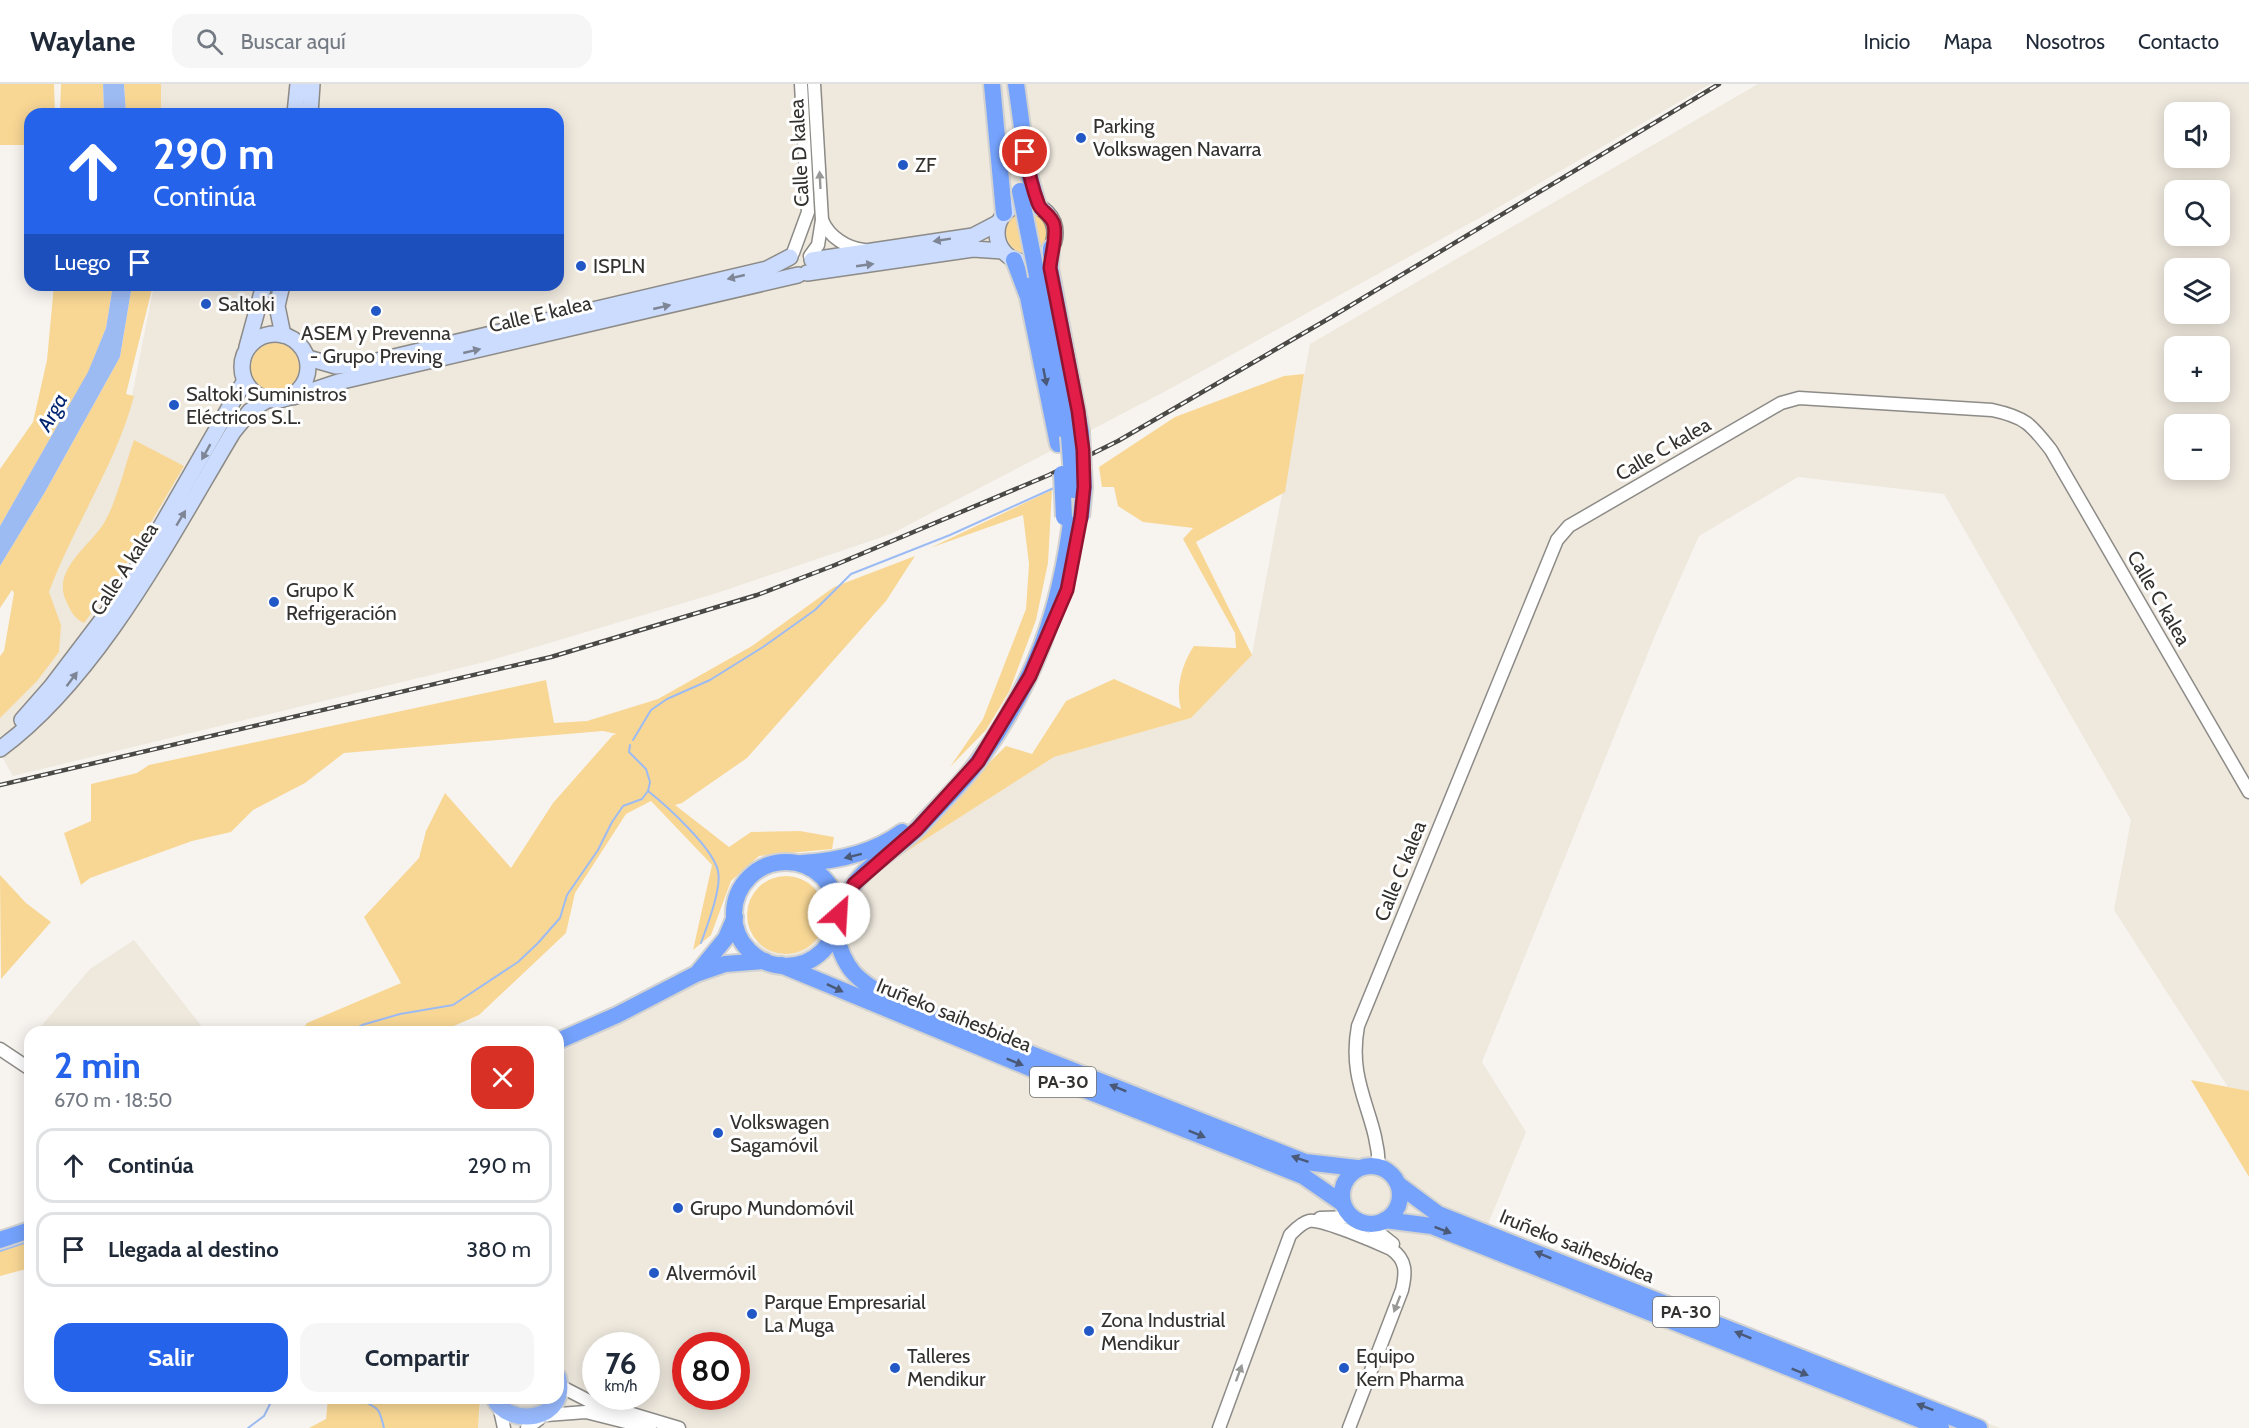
<!DOCTYPE html>
<html lang="es">
<head>
<meta charset="utf-8">
<style>
	body { margin:0; font-family:Cabin,sans-serif; background:#f6f6f7; color:#1f2937; height:100vh; display:flex; flex-direction:column; font-size:22px; white-space:nowrap }
	* { box-sizing:border-box; margin:0 }
	p { font-size:20px; color:#747a83 }
	.icon { flex:none; width:33px; height:33px; fill:none; stroke:currentColor; stroke-width:2; stroke-linecap:round; stroke-linejoin:round }
	.map { position:relative; flex:1; overflow:hidden }
	.drawer { position:absolute; left:24px; top:942px; width:540px; height:378px; display:flex; flex-direction:column; background:#fff; border-radius:18px; box-shadow:0 3px 15px #0003 }
	.drawer>* { flex:none }
	.guide { position:absolute; left:24px; top:24px; width:540px; height:183px; border-radius:18px; box-shadow:0 3px 15px #0003; background:#2563eb; color:#fff; overflow:hidden }
	.buttons { position:absolute; left:2164px; top:18px; display:grid; gap:12px }
	.buttons a { display:grid; place-items:center; width:66px; height:66px; border-radius:12px; background:#fff; box-shadow:0 3px 15px #0003; font-size:30px }
	.speed { position:absolute; left:582px; top:1248px; display:flex; gap:12px; font-size:30px; font-weight:700; text-align:center }
	.speed>* { display:grid; place-content:center; width:78px; height:78px; border-radius:50%; background:#fff; box-shadow:0 3px 15px #0003; line-height:1 }
	.speed small { font-size:15px; font-weight:400 }
	.speed .limit { border:9px solid #d22; background:#fff; color:#111 }
	.pin { position:absolute; display:grid; place-items:center; width:51px; height:51px; color:#fff; margin:-26px; border:3px solid #fff; border-radius:50%; box-shadow:0 2px 6px #0007 }
	.me { position:absolute; width:66px; margin:-33px; rotate:26deg; stroke-linejoin:round; filter:drop-shadow(0 0 4px #0008) }
	.turn { display:flex; align-items:center; gap:21px; height:126px; padding:0 30px; font-size:27px }
	.turn .icon { width:78px; height:78px; stroke-width:2.5 }
	.turn b { display:block; font-size:42px; line-height:51px }
	.then { display:flex; align-items:center; height:57px; padding:0 30px; background:#0003; gap:12px; font-size:22px }
	.round { display:grid; place-items:center; flex:none; width:63px; height:63px; border-radius:18px; background:#f6f6f7 }
	.head { display:flex; align-items:center; justify-content:space-between; height:102px; padding:0 30px }
	h1 { font-size:36px; font-weight:700; line-height:45px; color:#2563eb }
	.action { display:flex; gap:12px; margin-top:auto; padding:12px 30px }
	.action a { flex:1; height:69px; border-radius:18px; background:#2563eb; color:#fff; font-size:24px; font-weight:700; line-height:69px; text-align:center }
	.action a+a { background:#f6f6f7; color:#1f2937 }
	ul { padding:0; list-style:none }
	li { display:flex; align-items:center; gap:18px; height:75px; margin:0 12px 9px; padding:0 18px; border:3px solid #e0e1e3; border-radius:18px }
	li div { flex:1 }
	li b { display:block; font-size:22px }
	li em { font-style:normal }
	header { display:flex; align-items:center; gap:36px; box-sizing:border-box; height:84px; padding:0 30px; background:#fff; border-bottom:2px solid #e0e1e3 }
	header strong { font-size:28px }
	nav { display:flex; gap:33px; margin-inline-start:auto; font-size:21px }
	.search { width:420px; height:54px; background:#f6f6f7; display:flex; align-items:center; gap:15px; box-sizing:border-box; padding:0 21px; border-radius:18px; color:#747a83; font-size:22px }
	.map>svg:first-child { display:block }
	.built { fill:#eee8dd; fill-rule:evenodd }
	.green { fill:#f8d795 }
	.water { fill:#9dbbf3 }
	.lines { fill:none; stroke-linecap:round; stroke-linejoin:round }
	.stream { stroke:#9dbbf3; stroke-width:2 }
	.tertiary-casing { stroke:#8d8b87; stroke-width:15 }
	.secondary-casing { stroke:#8d8b87; stroke-width:18 }
	.primary-casing { stroke:#d2d2d1; stroke-width:20 }
	.trunk-casing { stroke:#d2d2d1; stroke-width:20 }
	.tertiary { stroke:#fff; stroke-width:12 }
	.secondary { stroke:#cbdcfe; stroke-width:15 }
	.primary { stroke:#97b9fd; stroke-width:16 }
	.trunk { stroke:#74a2fc; stroke-width:16 }
	.rail-casing { stroke:#4a4946; stroke-width:4.5 }
	.rail { stroke:#fff; stroke-width:2; stroke-dasharray:7; stroke-linecap:butt }
	.trunk-bridge-casing { stroke:#d2d2d1; stroke-width:20; stroke-linecap:butt }
	.trunk-bridge { stroke:#74a2fc; stroke-width:16 }
	.oneway { fill:#989897 }
	.oneway2 { fill:#7e8696 }
	.oneway3 { fill:#495977 }
	.route-casing { stroke:#92132f; stroke-width:15 }
	.route { stroke:#e11d48; stroke-width:10 }
	.poi-dot { fill:#2258c5; stroke:#fff; stroke-width:2 }
	.labels { text-anchor:middle; dominant-baseline:central; stroke-width:6; stroke-linejoin:round; paint-order:stroke }
	.shield { fill:#fff; stroke:#706f6d; stroke-width:1.5 }
	.shield-label { font-size:18px; font-weight:bold; fill:#32312f }
	.poi-label { font-size:20px; fill:#32312f; stroke:#fff; text-anchor:start }
	.street-label { font-size:20px; fill:#32312f; stroke:#fff }
	.water-label { font-size:21px; font-style:italic; fill:#022572; stroke:#fff }
</style>
</head>
<body>
<header>
<strong>Waylane</strong>
<div class="search"><svg class="icon" aria-label="search" viewBox="0 0 24 24"><circle cx="10" cy="10" r="6"/><path d="M15 15l6 6"/></svg>Buscar aquí</div>
<nav><a>Inicio</a><a>Mapa</a><a>Nosotros</a><a>Contacto</a></nav>
</header>
<div class="map">
<svg width="2249" height="1344" viewBox="0 0 2249 1344">
	<rect width="100%" height="100%" fill="#f7f4f0"/>
	<g class="built">
		<polygon points="160,0 1710,0 1492,127 1164,308 891,450 717,509 485,578 13,692 0,669 0,600 12,588 132,312 154,201 558,201 558,30 161,30"/>
		<path d="M1758 0H2249V1007L2228 1003 2114 826 2131 736 1944 410 1798 393 1699 452 1656 549 1482 978 1526 1048 1488 1140 2000 1344H478L481 1314H558V969L624 938 887 780 1054 673 1191 634 1252 570 1310 260ZM2175 28H2220V74H2175ZM2175 106H2220V152H2175ZM2175 184H2220V230H2175ZM2175 262H2220V308H2175ZM2175 340H2220V386H2175ZM596 1262H646V1312H596ZM686 1262H736V1312H686Z"/>
		<polygon points="134,856 206,948 36,948 90,885"/>
	</g>
	<g class="green">
		<polygon points="0,0 54,0 55,30 30,30 30,61 0,61"/>
		<polygon points="61,0 103,0 104,30 60,30"/>
		<polygon points="124,0 161,0 161,30 126,30"/>
		<circle cx="1027" cy="148" r="21"/>
		<polygon points="54,201 113,201 106,244 88,289 0,442 0,385 33,338 47,276"/>
		<path d="M132 201H153L126 310 134 312C117 378 73 443 49 508L61 541 59 568 37 597 0 634V572L4 567 14 509 12 506 0 524V482L45 408 120 273Z"/>
		<circle cx="275" cy="283" r="24"/>
		<path d="M1304 290 1285 408 1196 458 1252 571 1191 634 1054 673 887 780 1006 662 1032 670 1066 617 1114 595 1181 625C1175 605 1182 579 1194 562L1236 564 1235 549 1183 455 1193 444 1143 438 1118 422 1114 403H1102L1099 383 1175 333 1284 292Z"/>
		<path d="M134 356 184 382 118 494 84 539C74 534 72 529 67 519 50 487 89 463 104 439 117 417 125 381 134 356Z"/>
		<polygon points="1052,406 1048,479 1036,536 1009,608 986,646 950,683 983,635 1026,525 1029,480 1023,431 930,464"/>
		<polygon points="915,472 886,517 747,674 682,719 675,721 729,763 751,748 800,747 834,753 832,765 759,772 731,797 711,851 693,866 712,781 651,717 626,730 575,809 566,849 479,931 440,948 301,948 307,939 401,899 364,833 419,774 426,747 445,709 511,784 553,719 613,651 617,650 603,647 344,669 305,699 253,726 231,748 192,757 90,794 81,801 64,749 91,737 91,700 137,689 149,681 546,596 554,639 587,637 658,615 752,562 834,503"/>
		<polygon points="0,791 26,819 51,838 1,895"/>
		<circle cx="786" cy="831" r="39"/>
		<polygon points="2191,996 2249,1007 2249,1093"/>
		<polygon points="30,1157 30,1184 0,1192 0,1166"/>
		<polygon points="328,1314 478,1314 480,1316 478,1344 309,1344 326,1335"/>
	</g>
	<g class="water">
		<polygon points="103,0 124,0 126,30 104,30"/>
		<polygon points="113,201 132,201 120,273 45,408 0,482 0,442 88,288 106,244"/>
	</g>
	<g class="lines">
		<g class="stream">
			<polyline points="633,656 651,626 667,615 710,596 763,563 815,526 851,490 950,451 1056,403"/>
			<path d="M648 707C667 722 713 764 718 787 722 804 707 842 701 859"/>
			<polyline points="350,948 362,941 400,930 453,921 518,878 538,859 560,834 567,811 598,766 612,738 623,722 642,715 648,707 650,698 646,685 629,668 630,661"/>
			<polyline points="0,1167 30,1157"/>
			<path d="M359 1314C378 1327 378 1319 384 1344"/>
			<polyline points="248,1344 264,1332 273,1314"/>
		</g>
		<g class="tertiary-casing">
			<g id="tertiary">
				<path d="M822 136C829 153 847 164 864 166"/>
				<polyline points="793,169 808,128 801,0"/>
				<polyline points="810,172 818,161 822,136 814,0"/>
				<polyline points="0,965 30,985"/>
				<path d="M1379 1082C1377 1029 1347 1001 1358 942L1557 456 1569 442 1781 319 1799 314 1992 326C2025 333 2031 340 2051 366L2249 708"/>
				<polyline points="1320,1134 1351,1133"/>
				<polyline points="1368,1140 1393,1160"/>
				<polyline points="560,1302 589,1317 679,1344"/>
				<polyline points="500,1326 504,1344"/>
				<polyline points="546,1331 586,1328 650,1344"/>
				<polyline points="527,1344 539,1335"/>
				<path d="M1219 1344 1290 1151C1295 1146 1301 1139 1309 1137 1321 1134 1378 1159 1391 1165 1407 1176 1406 1189 1402 1206L1349 1344"/>
			</g>
		</g>
		<g class="secondary-casing">
			<g id="secondary">
				<polyline points="295,30 298,0"/>
				<polyline points="310,30 312,0"/>
				<circle cx="1026" cy="149" r="29"/>
				<polyline points="812,176 973,152 998,139"/>
				<polyline points="807,189 973,165 1003,167"/>
				<polyline points="282,201 277,222 283,251"/>
				<circle cx="275" cy="283" r="33"/>
				<polyline points="247,263 264,201"/>
				<polyline points="308,274 336,282 364,280 767,185 790,173"/>
				<polyline points="293,313 338,298 798,191"/>
				<polyline points="22,636 51,603 124,507 244,298"/>
				<path d="M0 665C99 592 170 453 233 348L250 327 267 316"/>
			</g>
		</g>
		<g class="primary-casing">
			<path id="primary" d="M494 1314C508 1344 569 1338 558 1293"/>
		</g>
		<g class="trunk-casing">
			<g id="trunk">
				<polyline points="992,0 1004,129"/>
				<polyline points="1016,0 1028,87 1038,122"/>
				<polyline points="1051,164 1050,184 1081,348"/>
				<polyline points="1014,176 1028,213 1058,360"/>
				<polyline points="1037,192 1069,352"/>
				<circle cx="786" cy="830" r="52"/>
				<path d="M802 779C837 777 872 770 902 748"/>
				<path d="M839 830C843 821 847 810 853 802 868 779 902 762 921 741 940 720 963 699 979 676 1036 597 1060 527 1072 431"/>
				<path d="M835 848C844 885 856 896 889 914L1305 1078 1357 1084"/>
				<polyline points="781,881 1035,986 1303,1092 1342,1119"/>
				<polyline points="699,887 726,854 735,833"/>
				<polyline points="558,957 617,931 696,890 725,880 765,877"/>
				<circle cx="1371" cy="1111" r="29"/>
				<polyline points="1399,1101 1438,1130 1979,1344"/>
				<polyline points="1385,1136 1432,1142 1941,1344"/>
				<polyline points="0,1156 30,1146"/>
			</g>
		</g>
		<use href="#tertiary" class="tertiary"/>
		<use href="#secondary" class="secondary"/>
		<use href="#primary" class="primary"/>
		<use href="#trunk" class="trunk"/>
		<g class="rail-casing">
			<polyline id="rail" points="0,701 551,573 757,511 835,481 1049,391 1118,357 1328,235 1719,0"/>
		</g>
		<use href="#rail" class="rail"/>
		<g class="trunk-bridge-casing">
			<g id="trunk-bridge">
				<polyline points="1020,107 1037,192"/>
				<polyline points="1081,348 1084,403 1081,433"/>
				<polyline points="1069,352 1073,406"/>
				<polyline points="1062,390 1064,433"/>
			</g>
		</g>
		<use href="#trunk-bridge" class="trunk-bridge"/>
	</g>
	<defs><path id="oneway-solid" d="M-6-.8H1V-3.2L6.5 0L1 3.2V.8H-6Z" transform="scale(1.5)"/></defs>
	<g class="oneway">
		<use href="#oneway-solid" transform="translate(820 96) rotate(-93)"/>
		<use href="#oneway-solid" transform="translate(1397 1220) rotate(111)"/>
		<use href="#oneway-solid" transform="translate(1239 1289) rotate(-70)"/>
	</g>
	<g class="oneway2">
		<use href="#oneway-solid" transform="translate(942 156) rotate(171)"/>
		<use href="#oneway-solid" transform="translate(865 181) rotate(-8)"/>
		<use href="#oneway-solid" transform="translate(736 193) rotate(167)"/>
		<use href="#oneway-solid" transform="translate(662 223) rotate(-13)"/>
		<use href="#oneway-solid" transform="translate(472 267) rotate(-13)"/>
		<use href="#oneway-solid" transform="translate(206 368) rotate(119)"/>
		<use href="#oneway-solid" transform="translate(181 434) rotate(-59)"/>
		<use href="#oneway-solid" transform="translate(72 595) rotate(-53)"/>
	</g>
	<g class="oneway3">
		<use href="#oneway-solid" transform="translate(1045 293) rotate(79)"/>
		<use href="#oneway-solid" transform="translate(853 772) rotate(166)"/>
		<use href="#oneway-solid" transform="translate(835 904) rotate(26)"/>
		<use href="#oneway-solid" transform="translate(1015 978) rotate(22)"/>
		<use href="#oneway-solid" transform="translate(1118 1004) rotate(-158)"/>
		<use href="#oneway-solid" transform="translate(1197 1050) rotate(22)"/>
		<use href="#oneway-solid" transform="translate(1300 1075) rotate(-161)"/>
		<use href="#oneway-solid" transform="translate(1443 1146) rotate(21)"/>
		<use href="#oneway-solid" transform="translate(1543 1171) rotate(-158)"/>
		<use href="#oneway-solid" transform="translate(1743 1251) rotate(-158)"/>
		<use href="#oneway-solid" transform="translate(1800 1288) rotate(22)"/>
		<use href="#oneway-solid" transform="translate(1925 1323) rotate(-159)"/>
	</g>
	<g class="lines">
		<g class="route-casing">
			<path id="route" d="M839 830 854 800 917 745 978 678 1030 592 1067 506 1081 433 1084 403 1083 366 1078 327 1050 184C1051 171 1057 152 1054 141 1052 131 1040 127 1038 119 1032 103 1028 85 1025 68"/>
		</g>
		<use href="#route" class="route"/>
	</g>
	<g class="poi-dot">
		<circle cx="1081" cy="54" r="6"/>
		<circle cx="903" cy="81" r="6"/>
		<circle cx="581" cy="182" r="6"/>
		<circle cx="206" cy="220" r="6"/>
		<circle cx="376" cy="227" r="6"/>
		<circle cx="174" cy="321" r="6"/>
		<circle cx="274" cy="518" r="6"/>
		<circle cx="718" cy="1049" r="6"/>
		<circle cx="678" cy="1124" r="6"/>
		<circle cx="654" cy="1189" r="6"/>
		<circle cx="752" cy="1230" r="6"/>
		<circle cx="1089" cy="1247" r="6"/>
		<circle cx="895" cy="1284" r="6"/>
		<circle cx="1344" cy="1284" r="6"/>
	</g>
	<g class="labels">
		<g class="shield">
			<rect x="1030" y="983" width="66" height="30" rx="4.5"/>
			<rect x="1653" y="1213" width="66" height="30" rx="4.5"/>
		</g>
		<g class="shield-label">
			<text x="1063" y="998">PA-30</text>
			<text x="1686" y="1228">PA-30</text>
		</g>
		<g class="poi-label">
			<text x="1093" y="42">Parking<tspan x="1093" dy="23">Volkswagen Navarra</tspan></text>
			<text x="915" y="81">ZF</text>
			<text x="593" y="182">ISPLN</text>
			<text x="218" y="220">Saltoki</text>
			<text x="376" y="249" text-anchor="middle">ASEM y Prevenna<tspan x="376" dy="23">- Grupo Preving</tspan></text>
			<text x="186" y="310">Saltoki Suministros<tspan x="186" dy="23">Eléctricos S.L.</tspan></text>
			<text x="286" y="506">Grupo K<tspan x="286" dy="23">Refrigeración</tspan></text>
			<text x="730" y="1038">Volkswagen<tspan x="730" dy="23">Sagamóvil</tspan></text>
			<text x="690" y="1124">Grupo Mundomóvil</text>
			<text x="666" y="1189">Alvermóvil</text>
			<text x="764" y="1218">Parque Empresarial<tspan x="764" dy="23">La Muga</tspan></text>
			<text x="1101" y="1236">Zona Industrial<tspan x="1101" dy="23">Mendikur</tspan></text>
			<text x="907" y="1272">Talleres<tspan x="907" dy="23">Mendikur</tspan></text>
			<text x="1356" y="1272">Equipo<tspan x="1356" dy="23">Kern Pharma</tspan></text>
		</g>
		<g class="street-label">
			<text transform="translate(799 69) rotate(-93)">Calle D kalea</text>
			<text transform="translate(540 230) rotate(-13)">Calle E kalea</text>
			<text transform="translate(1663 365) rotate(-30)">Calle C kalea</text>
			<text transform="translate(124 485) rotate(-57)">Calle A kalea</text>
			<text transform="translate(2159 514) rotate(60)">Calle C kalea</text>
			<text transform="translate(1400 787) rotate(-68)">Calle C kalea</text>
			<text transform="translate(954 931) rotate(22)">Iruñeko saihesbidea</text>
			<text transform="translate(1577 1162) rotate(22)">Iruñeko saihesbidea</text>
		</g>
		<g class="water-label">
			<text transform="translate(52 328) rotate(-61)">Arga</text>
		</g>
	</g>
</svg>
<div class="buttons">
<a><svg class="icon" aria-label="sound" viewBox="0 0 24 24"><path d="M4 9h4l5-4v14l-5-4H4zM17 9q2 3 0 6"/></svg></a>
<a><svg class="icon" aria-label="search" viewBox="0 0 24 24"><circle cx="10" cy="10" r="6"/><path d="M15 15l6 6"/></svg></a>
<a><svg class="icon" aria-label="layers" viewBox="0 0 24 24"><path d="M12 4l9 5-9 5-9-5zM3 14l9 5 9-5"/></svg></a>
<a>+</a>
<a>−</a>
</div>
<div class="speed"><div>76<small>km/h</small></div><div class="limit">80</div></div>
<div class="pin" style="left:1025px;top:68px;background:#d93025"><svg class="icon" aria-label="arrive" viewBox="0 0 24 24"><path d="M6 21V4h12l-3 4 3 4H6"/></svg></div>
<svg class="me" style="left:839px;top:830px" viewBox="-20 -20 40 40"><circle r="19" fill="#fff"/><path d="M0-13L10 11 0 6-10 11z" fill="#e11d48"/></svg>
<div class="guide">
<div class="turn"><svg class="icon" aria-label="ahead" viewBox="0 0 24 24"><path d="M12 20V5M6 11l6-6 6 6"/></svg><div><b>290 m</b>Continúa</div></div>
<div class="then">Luego<svg class="icon" aria-label="arrive" viewBox="0 0 24 24"><path d="M6 21V4h12l-3 4 3 4H6"/></svg></div>
</div>
<section class="drawer">
<div class="head"><div><h1>2 min</h1><p>670 m · 18:50</p></div><a class="round" style="background:#d93025;color:#fff"><svg class="icon" aria-label="close" viewBox="0 0 24 24"><path d="M6 6l12 12M18 6L6 18"/></svg></a></div>
<ul>
<li><svg class="icon" aria-label="ahead" viewBox="0 0 24 24"><path d="M12 20V5M6 11l6-6 6 6"/></svg><div><b>Continúa</b></div><em>290 m</em></li>
<li><svg class="icon" aria-label="arrive" viewBox="0 0 24 24"><path d="M6 21V4h12l-3 4 3 4H6"/></svg><div><b>Llegada al destino</b></div><em>380 m</em></li>
</ul>
<div class="action"><a>Salir</a><a>Compartir</a></div>
</section>
</div>
</body>
</html>
